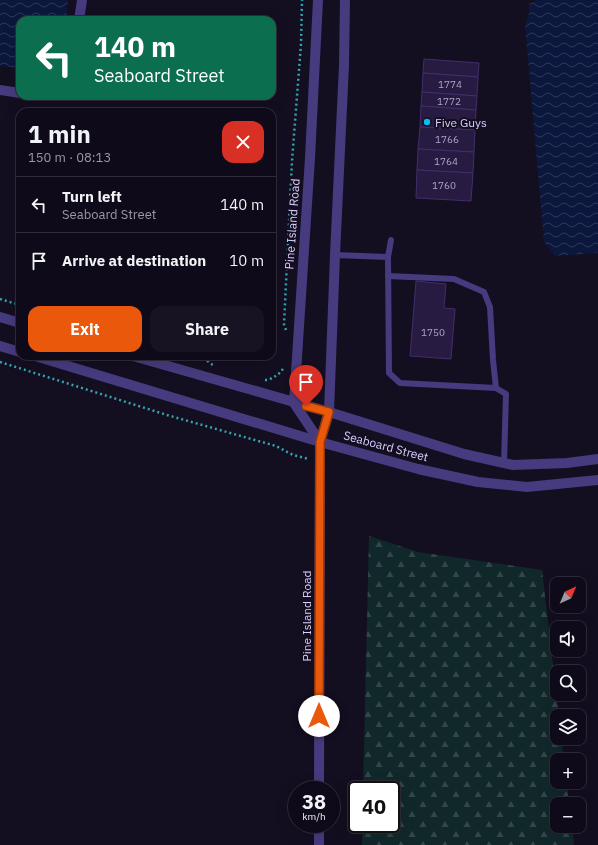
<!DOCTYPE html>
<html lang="en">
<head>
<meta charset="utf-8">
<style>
	body { margin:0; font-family:"IBM Plex Sans",sans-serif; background:#181322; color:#f1f3f6; height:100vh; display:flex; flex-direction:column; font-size:15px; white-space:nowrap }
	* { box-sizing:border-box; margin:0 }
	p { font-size:13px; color:#9b9aa2 }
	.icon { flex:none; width:22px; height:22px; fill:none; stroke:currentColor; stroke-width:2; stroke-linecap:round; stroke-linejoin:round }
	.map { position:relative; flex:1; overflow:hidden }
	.drawer { position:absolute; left:16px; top:108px; width:260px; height:252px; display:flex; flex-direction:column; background:#0f0a19; border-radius:12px; box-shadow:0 4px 16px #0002,0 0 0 1px #2f2b38 }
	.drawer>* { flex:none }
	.guide { position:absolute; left:16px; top:16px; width:260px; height:84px; border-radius:12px; box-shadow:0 4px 16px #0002,0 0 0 1px #2f2b38; background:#0b6e4f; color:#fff; overflow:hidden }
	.needle { width:26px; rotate:44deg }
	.controls { position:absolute; left:550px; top:577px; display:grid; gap:8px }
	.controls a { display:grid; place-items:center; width:36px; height:36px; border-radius:8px; background:#0f0a19; box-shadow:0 4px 16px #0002,0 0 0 1px #2f2b38; font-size:20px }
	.speed { position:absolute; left:288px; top:781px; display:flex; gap:8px; font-size:20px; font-weight:700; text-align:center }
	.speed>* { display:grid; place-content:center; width:52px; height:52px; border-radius:50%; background:#0f0a19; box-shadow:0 4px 16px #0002,0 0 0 1px #2f2b38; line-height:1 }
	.speed small { font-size:10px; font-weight:400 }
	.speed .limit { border:2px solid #111; border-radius:6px; background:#fff; color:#111 }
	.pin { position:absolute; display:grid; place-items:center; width:34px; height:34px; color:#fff; margin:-41px -17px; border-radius:50% 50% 50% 0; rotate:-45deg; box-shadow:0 0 4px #0007 }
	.pin .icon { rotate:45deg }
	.me { position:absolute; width:44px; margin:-22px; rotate:0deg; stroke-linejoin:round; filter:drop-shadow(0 0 3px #0008) }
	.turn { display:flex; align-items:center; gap:14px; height:84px; padding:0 12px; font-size:18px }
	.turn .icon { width:52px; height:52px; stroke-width:2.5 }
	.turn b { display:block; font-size:28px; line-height:34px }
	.round { display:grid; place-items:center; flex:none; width:42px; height:42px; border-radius:12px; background:#181322 }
	.summary { display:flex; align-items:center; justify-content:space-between; height:68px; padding:0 12px }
	h1 { font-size:24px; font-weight:700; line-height:30px }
	.button { display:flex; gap:8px; margin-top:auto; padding:8px 12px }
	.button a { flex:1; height:46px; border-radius:12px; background:#ea580c; color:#fff; font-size:16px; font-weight:700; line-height:46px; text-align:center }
	.button a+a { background:#181322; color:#f1f3f6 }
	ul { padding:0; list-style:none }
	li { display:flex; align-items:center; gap:12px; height:56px; padding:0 12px; border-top:1px solid #2f2b38 }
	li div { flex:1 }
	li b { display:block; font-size:15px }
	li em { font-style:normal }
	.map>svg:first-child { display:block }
	.forest { fill:url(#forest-firs) }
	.water { fill:url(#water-waves) }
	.building { fill:#271b41; stroke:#422e6c }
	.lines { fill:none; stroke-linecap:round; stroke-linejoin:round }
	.path { stroke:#32a6ae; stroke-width:2.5; stroke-dasharray:2 3; stroke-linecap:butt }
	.service { stroke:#463b7e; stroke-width:6 }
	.minor { stroke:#463b7e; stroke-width:10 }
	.tertiary { stroke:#463b7e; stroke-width:10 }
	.route-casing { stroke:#983908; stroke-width:10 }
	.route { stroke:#ea580c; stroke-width:7 }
	.poi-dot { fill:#08bbf0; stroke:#140e21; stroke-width:1.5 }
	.labels { text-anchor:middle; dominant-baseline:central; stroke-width:4; stroke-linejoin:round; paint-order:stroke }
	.number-label { font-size:10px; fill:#aea2ce }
	.poi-label { font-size:12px; fill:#dbcffd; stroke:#140e21; text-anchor:start }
	.street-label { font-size:12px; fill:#dbcffd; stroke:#140e21 }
</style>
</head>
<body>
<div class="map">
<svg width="598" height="845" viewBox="0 0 598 845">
	<defs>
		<pattern id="forest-firs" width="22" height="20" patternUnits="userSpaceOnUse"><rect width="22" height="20" fill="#11282a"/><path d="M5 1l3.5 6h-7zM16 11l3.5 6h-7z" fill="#33464a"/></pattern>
		<pattern id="water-waves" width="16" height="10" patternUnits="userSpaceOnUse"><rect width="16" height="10" fill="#0b173d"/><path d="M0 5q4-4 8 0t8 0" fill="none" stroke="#2e385a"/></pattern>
	</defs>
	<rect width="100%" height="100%" fill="#140e21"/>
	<polygon class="forest" points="369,536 418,552 542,570 559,716 557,716 557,738 561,738 564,760 557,760 557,782 567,782 569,804 557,804 557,826 572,826 574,845 362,845 362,824 391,824 391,790 363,790"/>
	<g class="water">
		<polygon points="0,0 68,0 66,20 20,20 20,69 0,65"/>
		<polygon points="537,0 598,0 598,253 555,256 544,242 525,25 529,14 529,4"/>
	</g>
	<g class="building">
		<polygon points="424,59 479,63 478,77 423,73"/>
		<polygon points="423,73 478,77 477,96 422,92"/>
		<polygon points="422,92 477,96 476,110 421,106"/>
		<polygon points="421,106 476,110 475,130 420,127"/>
		<polygon points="420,127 475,130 474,152 418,149"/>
		<polygon points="418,149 474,152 473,173 417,170"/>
		<polygon points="417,170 473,173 471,201 416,198"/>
		<polygon points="416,281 446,284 444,308 455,309 451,359 410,356"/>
	</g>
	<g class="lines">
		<g class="path">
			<polyline points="0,299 20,305"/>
			<polyline points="286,330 284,324 292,161 301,44 302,0"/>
			<polyline points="193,356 206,360 214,366"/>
			<polyline points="0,362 167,415 276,446 293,455 309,459"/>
			<path d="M265 380H268C276 376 280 374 284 367"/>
		</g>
		<g class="service">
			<polyline points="335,255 388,257 389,373 400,383 496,388 506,394 504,463"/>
			<polyline points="388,257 391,240"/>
			<polyline points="388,276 454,279 484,292 490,307 493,360 496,388"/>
		</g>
		<g class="minor">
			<polyline points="79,20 82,0"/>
			<polyline points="0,90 20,93"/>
		</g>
		<g class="tertiary">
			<polyline points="318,0 310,158 294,403 320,442"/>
			<polyline points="0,317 20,323"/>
			<polyline points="0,346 20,352"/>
			<polyline points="35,356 320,442 418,469 478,482 527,487 598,480"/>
			<polyline points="133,356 329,412 464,454 504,463 513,465 567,463 598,459"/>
			<polyline points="319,790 320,442 329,412 335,255 344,65 345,0"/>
			<polyline points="319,845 319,824"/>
		</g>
	</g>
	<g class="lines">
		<g class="route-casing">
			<polyline id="route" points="306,406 329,412 320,442 319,716"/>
		</g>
		<use href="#route" class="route"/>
	</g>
	<circle class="poi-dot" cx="427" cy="122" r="4"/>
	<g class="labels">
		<g class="number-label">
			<text x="450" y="84">1774</text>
			<text x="449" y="101">1772</text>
			<text x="447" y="139">1766</text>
			<text x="446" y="161">1764</text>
			<text x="444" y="185">1760</text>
			<text x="433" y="332">1750</text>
		</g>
		<g class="poi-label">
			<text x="435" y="122">Five Guys</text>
		</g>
		<g class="street-label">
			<text transform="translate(292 224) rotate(-86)">Pine Island Road</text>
			<text transform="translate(386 446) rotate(15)">Seaboard Street</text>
			<text transform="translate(306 616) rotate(-90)">Pine Island Road</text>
		</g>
	</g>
</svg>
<div class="controls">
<a><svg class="needle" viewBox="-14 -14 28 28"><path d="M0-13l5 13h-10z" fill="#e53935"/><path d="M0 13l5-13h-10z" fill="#9b9aa2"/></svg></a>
<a><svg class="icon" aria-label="sound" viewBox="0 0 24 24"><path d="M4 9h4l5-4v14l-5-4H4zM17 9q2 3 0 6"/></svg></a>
<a><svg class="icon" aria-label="search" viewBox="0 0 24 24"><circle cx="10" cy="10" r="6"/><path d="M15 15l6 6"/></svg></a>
<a><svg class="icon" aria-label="layers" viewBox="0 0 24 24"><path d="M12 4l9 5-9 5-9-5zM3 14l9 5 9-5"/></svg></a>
<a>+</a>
<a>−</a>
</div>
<div class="speed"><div>38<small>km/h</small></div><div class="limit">40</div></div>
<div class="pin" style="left:306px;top:406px;background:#d93025"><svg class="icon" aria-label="arrive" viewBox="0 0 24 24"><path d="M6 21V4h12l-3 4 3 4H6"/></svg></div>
<svg class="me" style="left:319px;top:716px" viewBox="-20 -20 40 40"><circle r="19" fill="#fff"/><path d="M0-13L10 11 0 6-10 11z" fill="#ea580c"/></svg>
<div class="guide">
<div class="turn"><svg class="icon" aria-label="left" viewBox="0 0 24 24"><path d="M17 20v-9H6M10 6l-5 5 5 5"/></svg><div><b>140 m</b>Seaboard Street</div></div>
</div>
<section class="drawer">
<div class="summary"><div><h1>1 min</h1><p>150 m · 08:13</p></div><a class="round" style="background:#d93025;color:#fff"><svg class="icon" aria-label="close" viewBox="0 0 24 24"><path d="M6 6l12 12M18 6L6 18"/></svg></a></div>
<ul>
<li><svg class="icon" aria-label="left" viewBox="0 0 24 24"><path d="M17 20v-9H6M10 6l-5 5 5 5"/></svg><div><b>Turn left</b><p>Seaboard Street</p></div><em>140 m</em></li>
<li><svg class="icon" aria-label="arrive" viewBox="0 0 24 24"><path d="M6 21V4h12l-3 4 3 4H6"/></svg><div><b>Arrive at destination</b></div><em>10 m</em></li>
</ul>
<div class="button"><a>Exit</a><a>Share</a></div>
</section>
</div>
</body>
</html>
